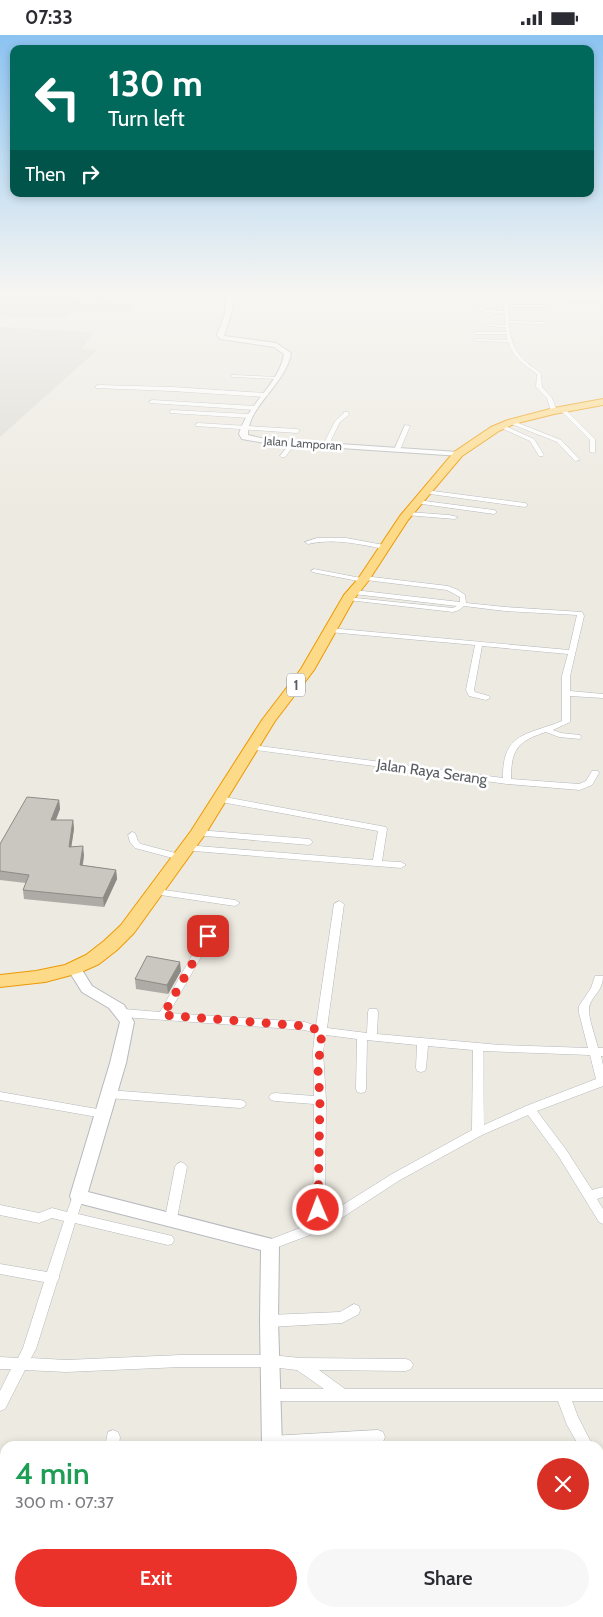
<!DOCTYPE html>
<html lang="en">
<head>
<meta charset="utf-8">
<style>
	body { margin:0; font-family:Cabin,sans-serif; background:#f7f7f7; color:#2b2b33; height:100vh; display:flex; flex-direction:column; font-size:19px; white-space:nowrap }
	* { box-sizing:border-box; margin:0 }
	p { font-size:16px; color:#7c7c81 }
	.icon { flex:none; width:28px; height:28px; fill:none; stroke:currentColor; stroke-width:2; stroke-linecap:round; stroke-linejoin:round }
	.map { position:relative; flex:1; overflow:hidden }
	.side { position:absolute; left:0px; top:1406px; width:604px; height:176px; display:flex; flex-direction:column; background:#fff; border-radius:15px 15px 0 0; box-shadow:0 2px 8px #0003 }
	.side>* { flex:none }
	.guide { position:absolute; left:10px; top:10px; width:584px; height:152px; border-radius:10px; box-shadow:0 2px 8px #0003; background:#00695c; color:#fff; overflow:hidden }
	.pin { position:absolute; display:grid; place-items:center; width:42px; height:42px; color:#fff; margin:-21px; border-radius:10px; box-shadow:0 2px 8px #0006 }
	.me { position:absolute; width:55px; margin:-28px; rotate:359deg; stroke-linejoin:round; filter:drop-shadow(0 0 4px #0008) }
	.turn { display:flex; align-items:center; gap:18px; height:105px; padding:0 15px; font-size:22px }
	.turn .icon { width:65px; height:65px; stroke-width:2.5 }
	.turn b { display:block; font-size:35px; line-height:42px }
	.then { display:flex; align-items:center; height:48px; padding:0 15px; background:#0003; gap:10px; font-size:19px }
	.round { display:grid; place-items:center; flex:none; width:52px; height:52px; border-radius:26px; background:#f7f7f7 }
	.summary { display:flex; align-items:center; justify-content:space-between; height:85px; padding:0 15px }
	h1 { font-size:30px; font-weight:600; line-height:38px; color:#1e9e55 }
	.cta { display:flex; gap:10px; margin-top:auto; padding:10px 15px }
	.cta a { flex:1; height:58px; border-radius:30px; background:#ea312a; color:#fff; font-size:20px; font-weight:600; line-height:58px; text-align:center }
	.cta a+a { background:#f7f7f7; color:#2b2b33 }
	.status { display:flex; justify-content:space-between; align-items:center; height:35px; padding:0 25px; background:#fff; direction:ltr }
	.status svg { height:14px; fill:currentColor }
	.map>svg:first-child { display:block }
	.industrial { fill:#dedcd6 }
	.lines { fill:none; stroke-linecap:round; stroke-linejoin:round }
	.street-casing { stroke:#b4b8bc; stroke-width:1 }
	.secondary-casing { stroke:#b5b9be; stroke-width:2 }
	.highway-casing { stroke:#e90; stroke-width:2 }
	.street { fill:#fff; fill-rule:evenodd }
	.secondary { fill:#fff; fill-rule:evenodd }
	.highway { fill:#fdda88; fill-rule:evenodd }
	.wall { fill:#aeaaa5 }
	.shaded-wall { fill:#8d8b86 }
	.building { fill:#cac6c0; stroke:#8d8b86 }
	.route { stroke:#ea312a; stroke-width:9; stroke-dasharray:0 16.2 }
	.labels { text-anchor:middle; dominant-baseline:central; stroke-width:5; stroke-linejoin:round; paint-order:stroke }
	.far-street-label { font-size:12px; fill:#5a5e62; stroke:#fff }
	.shield { fill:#fff; stroke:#8c8e91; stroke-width:1 }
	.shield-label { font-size:14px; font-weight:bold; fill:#5a5e62 }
	.street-label { font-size:15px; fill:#5a5e62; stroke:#fff }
</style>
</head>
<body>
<div class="status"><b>07:33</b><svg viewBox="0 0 49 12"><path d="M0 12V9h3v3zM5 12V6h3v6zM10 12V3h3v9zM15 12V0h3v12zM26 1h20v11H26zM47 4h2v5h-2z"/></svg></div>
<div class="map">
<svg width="603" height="1582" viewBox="0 0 603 1582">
	<rect width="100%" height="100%" fill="#edeae1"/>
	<g class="industrial">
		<polygon points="0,256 116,256 112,268 135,269 129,277 71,276 64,283 0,282"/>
		<polygon points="0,292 93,297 82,314 97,315 0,402"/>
	</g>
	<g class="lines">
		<g class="street-casing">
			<g id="street">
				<polygon points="134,256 144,256 80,269 78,268"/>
				<polygon points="268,256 277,257 278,262 274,263 274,259"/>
				<polygon points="498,256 523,256 521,257"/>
				<polygon points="599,256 603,256 602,263 562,263 560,262 562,261 598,261"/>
				<path d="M549 261 551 263 507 264 508 270H546L548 271 546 272H509V286L545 287 547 288 545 289 509 288C510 303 514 316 525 326 530 331 537 334 541 339L542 352 552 363 557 376 554 378 551 376 547 363 536 352 537 339C523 328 515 325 508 307L476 306 474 305 476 304 507 305 506 299H474V297H506L505 292 486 291 484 290 486 289 505 290V279L486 277 473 272V270L487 275 504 276 503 262Z"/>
				<polygon points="234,340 277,342 279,343 277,344 232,342 232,340"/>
				<polygon points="98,350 172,352 265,358 268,360 265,362 172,356 96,353 96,351"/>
				<polygon points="152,365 255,371 258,373 255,375 150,368 149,367"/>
				<polygon points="560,373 564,373 595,404 595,418 590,417 590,405 560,375"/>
				<polygon points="172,375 249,379 252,381 249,383 170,378 170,376"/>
				<polygon points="344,377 348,377 349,380 340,387 328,411 324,411 323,410 335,386 343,379"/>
				<polygon points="509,386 513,386 561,405 580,425 575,426 557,407 509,388"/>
				<polygon points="198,388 297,394 300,396 297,398 196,391 196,389"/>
				<polygon points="405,390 410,391 400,415 395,416 394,415"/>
				<polygon points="499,390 503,390 534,404 544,420 543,421 539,421 530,406 499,392"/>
				<polygon points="291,407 296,408 285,422 281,422 280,421"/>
				<polygon points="425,455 525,468 528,470 525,472 423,458 422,457"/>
				<polygon points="417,465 494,475 497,477 494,479 415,468 414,467"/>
				<polygon points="408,477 449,480 458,482 455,484 406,480 405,479"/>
				<path d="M317 503H346L384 510 387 512 384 514C358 509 334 503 308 509L305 507Z"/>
				<path d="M314 534 361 543 364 541 448 551 458 555 465 560 466 568 505 572 582 577 584 581 570 641V656L603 659V663L570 661V687L553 695 561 698 580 700 581 702 580 704 559 702 546 697C518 706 511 714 511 744L579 749 586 746 592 736H598L599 738 592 750 580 755 507 749 249 714 248 712 252 710 503 743C502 697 528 700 562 686V641L568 619 482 611 474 655 475 657 489 661 490 663 486 665 469 661 466 655 475 610 329 597 325 595 329 593 569 615 577 580 505 576 464 571 459 575 453 577 348 565 345 563 346 562 453 573 457 571 354 559 351 557 354 555 460 567V562L447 555 366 545 363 547 312 537 311 536Z"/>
				<polygon points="219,761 386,792 387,794 382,826 401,827 406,830 401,833 182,815 181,813 182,811 185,810 373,825 378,796 216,766 215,764 216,762"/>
				<polygon points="198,795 309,804 313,807 309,810 195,800 194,798"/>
				<polygon points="132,797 135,798 138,806 141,809 183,820 185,822 180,825 135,813 130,807 128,800"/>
				<polygon points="157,854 235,865 240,868 235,871 154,859 152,857"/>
				<path d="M339 866 344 869 327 993 367 998 368 977 369 974H377L378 977 377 999 500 1010 588 1013 579 978V971L591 953 595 941H603C603 957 591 961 589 973 588 983 596 1003 598 1013H603V1021H601L603 1030V1051L537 1076 567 1116 592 1155 603 1152V1162L597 1164 603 1174V1189L599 1187 559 1122 528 1080 482 1100 400 1145 323 1195 270 1215 266 1214 264 1210 266 1206 313 1188 314 1069 275 1066 271 1065 269 1062 271 1059 275 1058 314 1061 313 1016 315 998 305 995 123 982 119 981 118 978 119 975 123 974 160 977 203 901 208 898 213 901 169 978 305 987 316 991 334 869ZM326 1000 357 1004 356 1054 357 1057 361 1058 365 1057 366 1054 367 1005 417 1010 416 1033 417 1036 421 1037 425 1036 426 1033 428 1011 473 1015 472 1095 392 1139 325 1181 326 1065 323 1016ZM483 1016 590 1020 596 1044 526 1071 484 1090Z"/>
				<polygon points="108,1055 240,1065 244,1066 246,1069 244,1072 240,1073 108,1063 104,1062 102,1059 104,1056"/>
				<polygon points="0,1057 103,1075 107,1076 109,1079 107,1082 103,1083 0,1065"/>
				<polygon points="181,1127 185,1129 187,1132 177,1183 175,1186 171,1188 167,1186 165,1183 175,1132 177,1129"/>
				<polygon points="78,1156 82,1158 84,1161 78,1179 168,1200 172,1201 174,1205 172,1209 168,1210 75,1188 59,1241 59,1243 57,1247 36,1314 31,1323 66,1325 181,1320 271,1320 300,1323 406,1324 411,1326 413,1330 411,1334 406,1336 319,1335 345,1354 603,1354 603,1366 572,1366 578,1382 593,1411 579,1411 567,1390 558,1366 272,1366 267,1364 265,1360 267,1356 272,1354 324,1354 297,1335 271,1332 181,1332 66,1337 25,1335 5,1374 0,1376 0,1356 11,1334 0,1334 0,1322 18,1323 23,1313 44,1247 0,1239 0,1229 47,1237 64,1186 52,1183 39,1188 0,1180 0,1170 39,1178 52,1173 67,1177 74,1158"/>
				<polygon points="354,1269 359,1271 360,1275 359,1279 342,1288 269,1292 264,1290 263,1286 264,1282 269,1280 340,1277"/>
				<polygon points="113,1395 118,1397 120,1402 119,1411 105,1411 108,1397"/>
				<polygon points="378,1395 383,1397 385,1402 383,1407 378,1409 330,1411 266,1411 265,1408 267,1403 272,1401"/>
				<polygon points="599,1428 603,1430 603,1450 599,1448"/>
				<polygon points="82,1578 98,1578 97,1582 81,1582"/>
				<polygon points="558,1578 574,1578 575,1582 559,1582"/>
			</g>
		</g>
		<g class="secondary-casing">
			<g id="secondary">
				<path d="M227 256H233V273L224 301 276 308 291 318C286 349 247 372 248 400L265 404 458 417 462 419 461 421 265 408 242 404 239 399C248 368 279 350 284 319L274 312 220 304 217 300 225 279Z"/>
				<polygon points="74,928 79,930 92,951 124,970 134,987 126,1028 88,1157 276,1205 279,1210 278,1286 282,1411 262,1411 260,1286 261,1215 78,1168 72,1166 70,1161 110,1028 120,987 109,973 82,957 67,933 69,930"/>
				<rect x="265" y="1578" width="22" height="4"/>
			</g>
		</g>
		<g class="highway-casing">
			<polygon id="highway" points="603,364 603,370 554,379 514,389 499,396 462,421 408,485 369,545 354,564 314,635 275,686 206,798 134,898 117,915 99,929 79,938 45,947 0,952 0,940 36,936 65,930 86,920 104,906 121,890 191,796 262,685 301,634 344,560 358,544 400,481 454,417 491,392 508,385 554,373"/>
		</g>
		<use href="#street" class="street"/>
		<use href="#secondary" class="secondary"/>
		<use href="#highway" class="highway"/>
	</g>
	<g class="wall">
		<polygon points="59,765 60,774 56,785 73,785 74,794 71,811 84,820 83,830 116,835 117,844 104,872 24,864 23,855 26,848 0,845 0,809"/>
		<polygon points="181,936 168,959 136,954 135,944"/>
	</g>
	<g class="shaded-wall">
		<polygon points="59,765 60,774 52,794 51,785"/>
		<polygon points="73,785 74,794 70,821 69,812"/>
		<polygon points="83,811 84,820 81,839 80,830"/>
		<polygon points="116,835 117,844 104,872 103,863"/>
		<polygon points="180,927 181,936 168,959 167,950"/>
	</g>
	<g class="building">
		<polygon points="27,762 59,765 51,785 73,785 69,812 83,811 80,830 116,835 103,863 23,855 29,840 0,836 0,809"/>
		<polygon points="147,921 180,927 167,950 135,944"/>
	</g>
	<linearGradient id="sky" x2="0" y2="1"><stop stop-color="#8bc3f1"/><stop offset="0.54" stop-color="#f7f6f2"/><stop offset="1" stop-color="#f7f6f2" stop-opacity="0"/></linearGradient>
	<rect width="603" height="478" fill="url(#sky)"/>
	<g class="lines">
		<polyline class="route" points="208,901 163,980 305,991 322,996 318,1034 320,1065 318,1175"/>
	</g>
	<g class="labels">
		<g class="far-street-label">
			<text transform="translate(303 408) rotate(4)">Jalan Lamporan</text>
		</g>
		<rect class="shield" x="287" y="638.5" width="18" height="23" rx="4"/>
		<g class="shield-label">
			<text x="296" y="650">1</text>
		</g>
		<g class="street-label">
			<text transform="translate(432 737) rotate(8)">Jalan Raya Serang</text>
		</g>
	</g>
</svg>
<div class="pin" style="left:208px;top:901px;background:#d93025"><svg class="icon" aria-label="arrive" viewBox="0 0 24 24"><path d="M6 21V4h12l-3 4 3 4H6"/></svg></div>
<svg class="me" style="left:318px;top:1175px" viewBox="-20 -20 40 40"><circle r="17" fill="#ea312a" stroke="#fff" stroke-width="3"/><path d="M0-11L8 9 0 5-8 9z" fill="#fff"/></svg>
<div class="guide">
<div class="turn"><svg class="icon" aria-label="left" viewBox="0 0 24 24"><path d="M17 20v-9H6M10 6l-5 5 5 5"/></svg><div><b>130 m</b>Turn left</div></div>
<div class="then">Then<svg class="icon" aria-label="right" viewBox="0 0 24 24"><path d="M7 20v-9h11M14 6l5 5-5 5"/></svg></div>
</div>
<section class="side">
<div class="summary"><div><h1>4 min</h1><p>300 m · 07:37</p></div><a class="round" style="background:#d93025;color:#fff"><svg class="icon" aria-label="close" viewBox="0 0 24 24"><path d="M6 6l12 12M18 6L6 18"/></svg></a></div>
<div class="cta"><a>Exit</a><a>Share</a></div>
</section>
</div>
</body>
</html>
